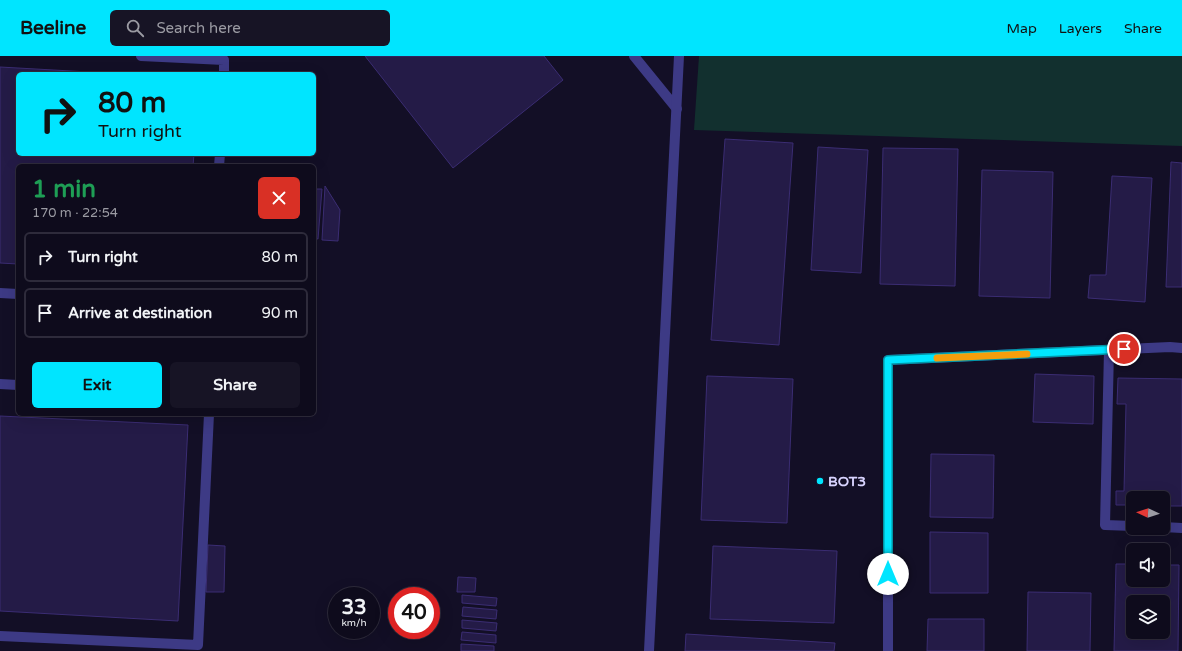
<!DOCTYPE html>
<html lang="en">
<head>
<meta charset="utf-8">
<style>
	body { margin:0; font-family:"Varela Round",sans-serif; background:#171425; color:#f1f3f6; height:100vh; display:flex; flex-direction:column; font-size:15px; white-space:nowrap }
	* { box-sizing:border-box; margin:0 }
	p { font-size:13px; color:#9b9ba3 }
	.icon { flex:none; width:22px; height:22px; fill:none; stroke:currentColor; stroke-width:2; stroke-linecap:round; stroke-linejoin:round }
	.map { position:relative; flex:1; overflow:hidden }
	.details { position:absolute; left:16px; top:108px; width:300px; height:252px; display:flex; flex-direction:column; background:#0e0b1c; border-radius:6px; box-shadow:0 4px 16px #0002,0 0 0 1px #2e2b3b }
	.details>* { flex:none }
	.banner { position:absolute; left:16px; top:16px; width:300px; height:84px; border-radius:6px; box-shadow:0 4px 16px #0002,0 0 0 1px #2e2b3b; background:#00e5ff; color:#111; overflow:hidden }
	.needle { width:26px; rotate:274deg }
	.controls { position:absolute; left:1126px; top:435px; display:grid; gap:8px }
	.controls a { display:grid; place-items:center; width:44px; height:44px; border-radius:6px; background:#0e0b1c; box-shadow:0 4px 16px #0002,0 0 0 1px #2e2b3b; font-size:20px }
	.speed { position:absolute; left:328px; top:531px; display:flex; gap:8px; font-size:20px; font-weight:700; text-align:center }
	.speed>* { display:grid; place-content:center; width:52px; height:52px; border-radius:50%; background:#0e0b1c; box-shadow:0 4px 16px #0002,0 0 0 1px #2e2b3b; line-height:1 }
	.speed small { font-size:10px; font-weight:400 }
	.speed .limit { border:6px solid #d22; background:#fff; color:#111 }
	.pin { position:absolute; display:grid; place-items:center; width:34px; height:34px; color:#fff; margin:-17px; border:2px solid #fff; border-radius:50%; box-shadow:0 1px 4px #0007 }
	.me { position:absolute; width:44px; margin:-22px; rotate:0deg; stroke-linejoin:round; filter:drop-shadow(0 0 3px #0008) }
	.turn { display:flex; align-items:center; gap:14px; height:84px; padding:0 16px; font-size:18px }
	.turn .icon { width:52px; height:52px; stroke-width:2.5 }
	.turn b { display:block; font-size:28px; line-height:34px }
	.round { display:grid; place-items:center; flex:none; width:42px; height:42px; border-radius:6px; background:#171425 }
	.head { display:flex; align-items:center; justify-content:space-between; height:68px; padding:0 16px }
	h1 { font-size:24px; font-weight:700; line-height:30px; color:#1e9e55 }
	.primary-button { display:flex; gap:8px; margin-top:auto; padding:8px 16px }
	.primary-button a { flex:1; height:46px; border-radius:6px; background:#00e5ff; color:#111; font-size:16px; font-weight:700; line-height:46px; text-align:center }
	.primary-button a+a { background:#171425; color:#f1f3f6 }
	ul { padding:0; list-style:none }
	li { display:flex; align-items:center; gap:12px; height:50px; margin:0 8px 6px; padding:0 8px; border:2px solid #2e2b3b; border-radius:6px }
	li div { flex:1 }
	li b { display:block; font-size:15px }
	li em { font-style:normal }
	header { display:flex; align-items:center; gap:24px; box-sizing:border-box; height:56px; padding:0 20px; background:#00e5ff; color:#111 }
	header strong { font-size:19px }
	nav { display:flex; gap:22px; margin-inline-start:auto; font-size:14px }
	.search { width:280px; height:36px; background:#171425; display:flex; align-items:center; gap:10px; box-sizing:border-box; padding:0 14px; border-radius:6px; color:#9b9ba3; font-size:15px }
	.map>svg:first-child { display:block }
	.green { fill:#12302f }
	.building { fill:#241b47; stroke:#3b2d73; fill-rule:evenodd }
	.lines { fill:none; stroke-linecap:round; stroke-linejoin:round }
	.minor { stroke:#3d3a85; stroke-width:10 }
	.route-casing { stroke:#0095a6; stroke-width:10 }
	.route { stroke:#00e5ff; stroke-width:7 }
	.slow { stroke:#f59e0b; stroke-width:7 }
	.poi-dot { fill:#00e5ff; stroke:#130f26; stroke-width:1.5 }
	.labels { text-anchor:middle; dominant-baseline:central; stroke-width:4; stroke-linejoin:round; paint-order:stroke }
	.poi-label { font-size:14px; font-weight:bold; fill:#d9d4ff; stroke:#130f26; text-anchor:start }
</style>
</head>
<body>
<header>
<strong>Beeline</strong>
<div class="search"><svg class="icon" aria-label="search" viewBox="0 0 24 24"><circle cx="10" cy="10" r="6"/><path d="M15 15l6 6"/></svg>Search here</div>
<nav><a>Map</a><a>Layers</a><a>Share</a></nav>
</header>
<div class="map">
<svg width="1182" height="595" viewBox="0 0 1182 595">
	<rect width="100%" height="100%" fill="#130f26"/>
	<polygon class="green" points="699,0 1182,0 1182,90 694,74"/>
	<g class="building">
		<polygon points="365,0 544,0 563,24 453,112"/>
		<polygon points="0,11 125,18 18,18 18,98 194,98 193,110 18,110 18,208 0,207"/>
		<polygon points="725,83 793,87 779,289 711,284"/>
		<polygon points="818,91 868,94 861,217 811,214"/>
		<polygon points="883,92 958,93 955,230 880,228"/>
		<polygon points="1171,106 1182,107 1182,231 1166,231"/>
		<polygon points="982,114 1053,116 1050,242 979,240"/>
		<polygon points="1112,120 1152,122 1145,246 1088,242 1090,219 1106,219"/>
		<polygon points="325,130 340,154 338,185 322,184"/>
		<polygon points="314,133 322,133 318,183 314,182"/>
		<polygon points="1035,318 1094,320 1093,368 1033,366"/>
		<polygon points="707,320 793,323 787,467 701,464"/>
		<polygon points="1118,322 1182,323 1182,450 1163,450 1163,442 1133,442 1133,449 1116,449 1116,435 1124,435 1126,348 1117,348"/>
		<polygon points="0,360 188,369 178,565 0,555"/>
		<polygon points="931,398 994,399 993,462 930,461"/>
		<polygon points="930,476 988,477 988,537 930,537"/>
		<polygon points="208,489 225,490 224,536 206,536"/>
		<polygon points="713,490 837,495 834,567 710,563"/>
		<path d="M1116 508H1133V524H1163V509H1179L1178 595H1114ZM1133 546H1163V576H1133Z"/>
		<polygon points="458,521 476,522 475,536 457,536"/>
		<polygon points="1028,536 1091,537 1090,595 1027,595"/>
		<polygon points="462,539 497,542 496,550 462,547"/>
		<polygon points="463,551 497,554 496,563 462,560"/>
		<polygon points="928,563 984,563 984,595 927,595"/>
		<polygon points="462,564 497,567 496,575 462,572"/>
		<polygon points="462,576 496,579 496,587 461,584"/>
		<polygon points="686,578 835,587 834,595 685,595"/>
		<polygon points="461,588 494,590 494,595 461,595"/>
	</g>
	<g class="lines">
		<g class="minor">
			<polyline points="141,0 224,4 224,18"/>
			<polyline points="634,0 677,53"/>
			<polyline points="219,110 220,98"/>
			<polyline points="0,237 18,238"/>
			<polyline points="1109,294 1105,469 1133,470"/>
			<polyline points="0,328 18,329"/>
			<polyline points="1163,471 1182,472"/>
			<polyline points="0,580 198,589 209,358"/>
			<polyline points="649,595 679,0"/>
			<polyline points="888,595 888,304 1170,291 1182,292"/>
		</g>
	</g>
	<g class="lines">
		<g class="route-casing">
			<polyline id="route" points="888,518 888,304 1124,293"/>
		</g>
		<use href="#route" class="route"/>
		<polyline class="slow" points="937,302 1027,298"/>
	</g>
	<circle class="poi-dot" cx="820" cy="425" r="4"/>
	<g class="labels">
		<g class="poi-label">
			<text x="828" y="425">BOT3</text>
		</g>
	</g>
</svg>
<div class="controls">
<a><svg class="needle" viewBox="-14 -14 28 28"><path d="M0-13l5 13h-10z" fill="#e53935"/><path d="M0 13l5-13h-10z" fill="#9b9ba3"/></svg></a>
<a><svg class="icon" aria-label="sound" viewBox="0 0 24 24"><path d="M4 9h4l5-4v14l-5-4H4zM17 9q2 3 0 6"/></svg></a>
<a><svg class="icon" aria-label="layers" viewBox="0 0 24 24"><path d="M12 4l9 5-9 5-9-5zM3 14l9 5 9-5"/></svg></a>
</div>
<div class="speed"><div>33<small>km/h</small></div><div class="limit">40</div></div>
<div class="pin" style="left:1124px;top:293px;background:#d93025"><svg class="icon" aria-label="arrive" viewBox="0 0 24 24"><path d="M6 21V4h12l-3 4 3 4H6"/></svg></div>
<svg class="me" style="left:888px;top:518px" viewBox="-20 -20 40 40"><circle r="19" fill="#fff"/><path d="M0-13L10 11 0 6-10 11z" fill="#00e5ff"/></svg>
<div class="banner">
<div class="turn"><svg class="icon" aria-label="right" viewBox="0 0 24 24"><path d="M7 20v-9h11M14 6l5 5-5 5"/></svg><div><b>80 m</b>Turn right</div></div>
</div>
<section class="details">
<div class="head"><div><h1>1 min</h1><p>170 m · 22:54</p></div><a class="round" style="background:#d93025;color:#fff"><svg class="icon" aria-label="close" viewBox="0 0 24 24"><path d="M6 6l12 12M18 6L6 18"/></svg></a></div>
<ul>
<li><svg class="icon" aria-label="right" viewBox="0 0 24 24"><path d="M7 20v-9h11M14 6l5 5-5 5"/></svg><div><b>Turn right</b></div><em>80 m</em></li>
<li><svg class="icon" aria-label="arrive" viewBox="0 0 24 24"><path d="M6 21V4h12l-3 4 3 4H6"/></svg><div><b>Arrive at destination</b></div><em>90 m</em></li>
</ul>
<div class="primary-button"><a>Exit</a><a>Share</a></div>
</section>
</div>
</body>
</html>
